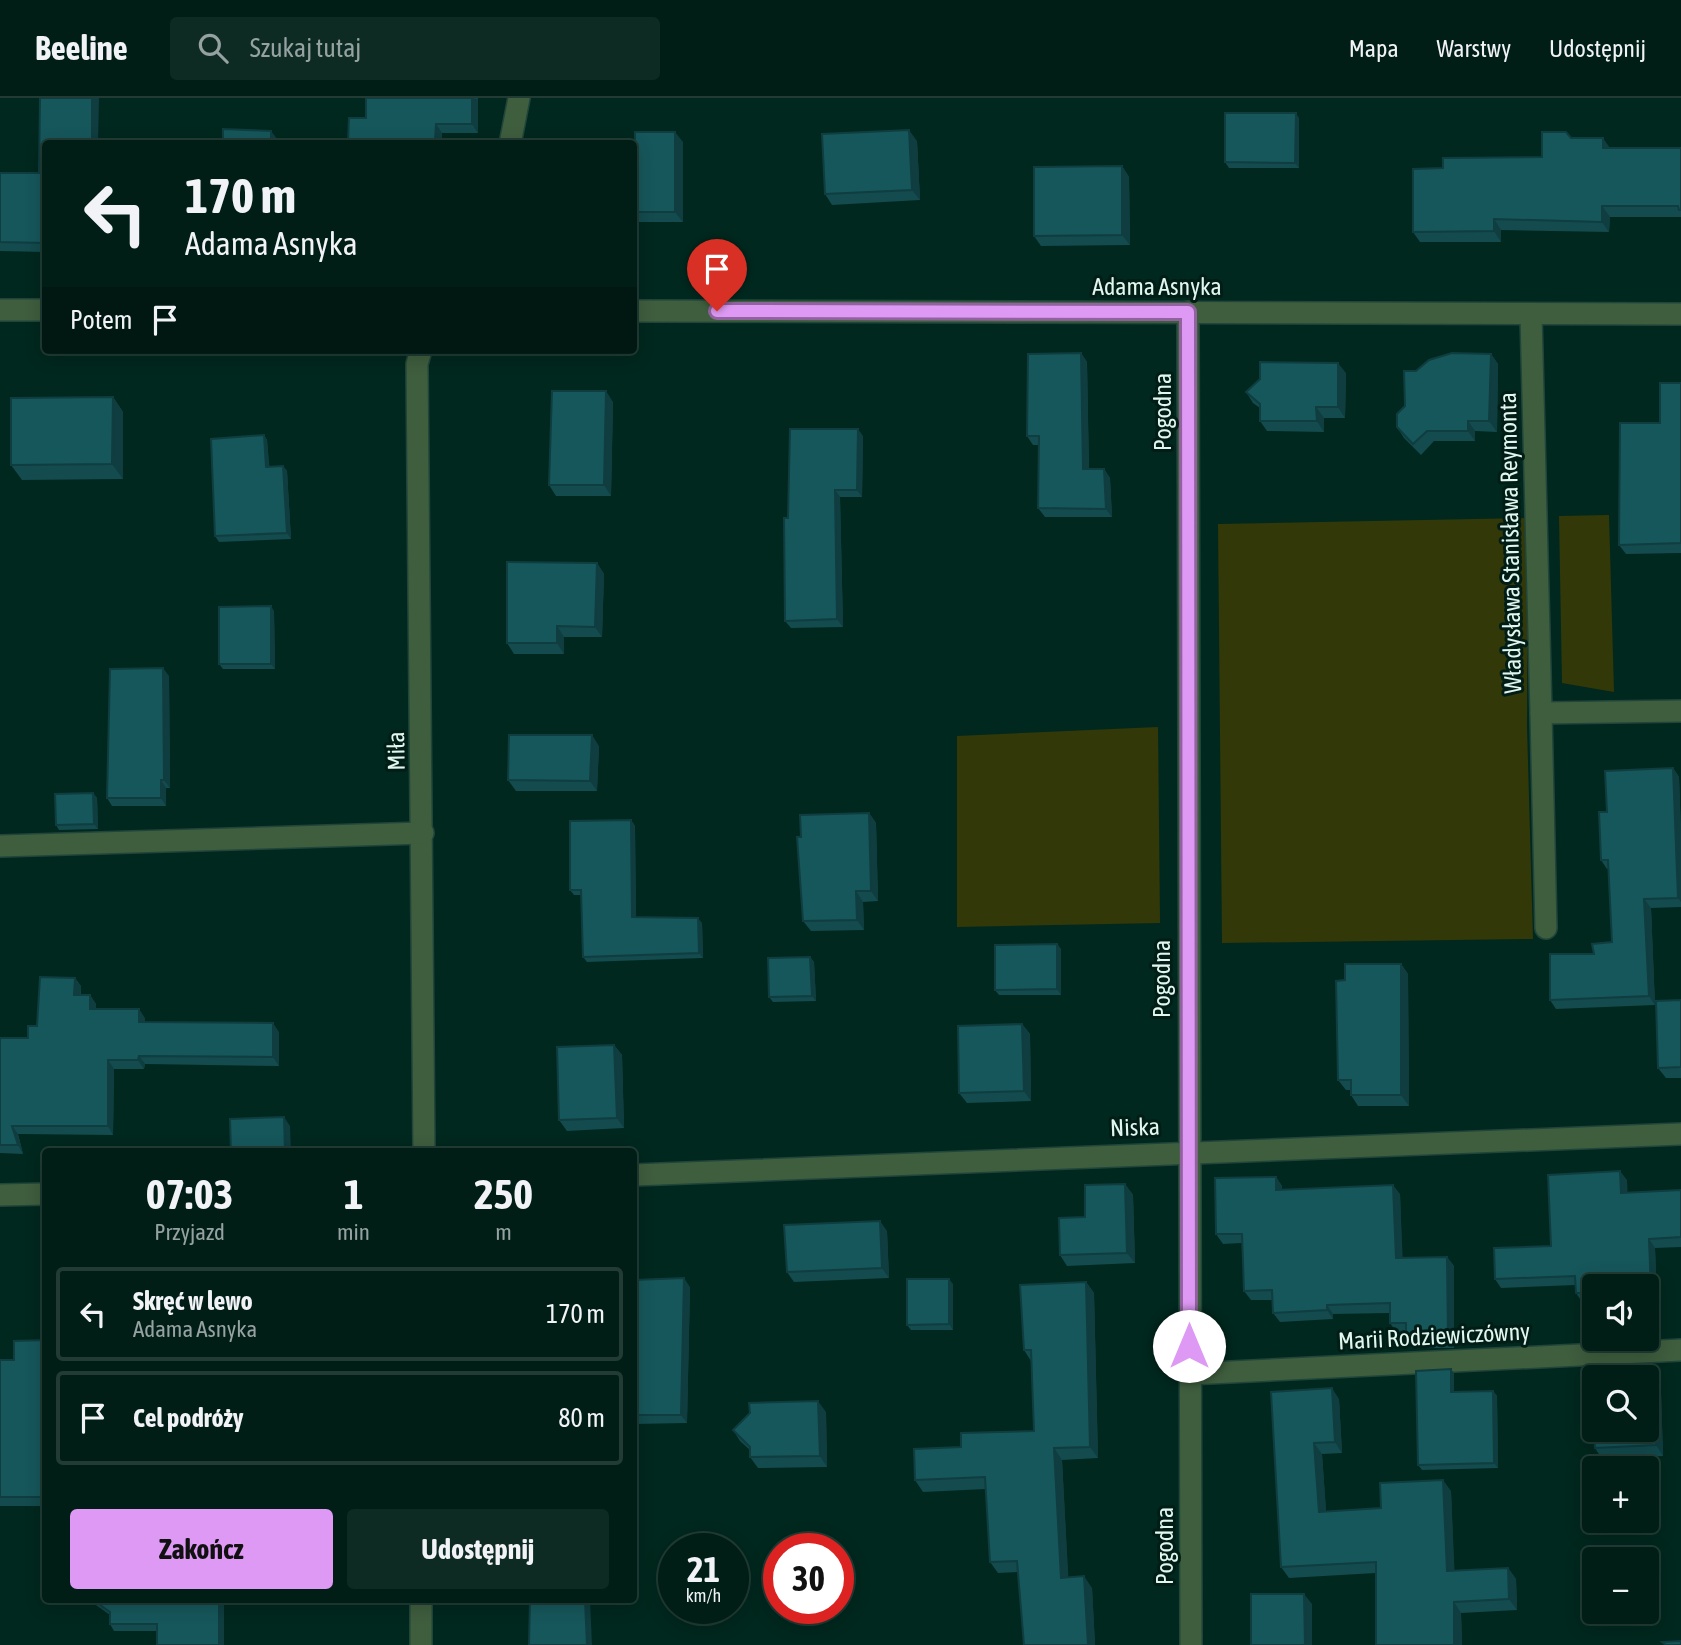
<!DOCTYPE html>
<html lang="pl">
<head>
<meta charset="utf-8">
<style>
	body { margin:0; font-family:"Asap Condensed",sans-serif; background:#0e2b23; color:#f1f3f6; height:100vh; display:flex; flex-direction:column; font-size:26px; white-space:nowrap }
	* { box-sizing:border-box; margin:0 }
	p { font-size:23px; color:#95a2a1 }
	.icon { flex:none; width:38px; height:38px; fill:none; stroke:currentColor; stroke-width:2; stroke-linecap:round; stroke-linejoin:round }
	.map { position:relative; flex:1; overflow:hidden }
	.sheet { position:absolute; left:42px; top:1050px; width:595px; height:455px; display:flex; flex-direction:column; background:#001e16; border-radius:7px; box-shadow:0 4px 18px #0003,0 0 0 2px #223c35 }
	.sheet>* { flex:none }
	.top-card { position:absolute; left:42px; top:42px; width:595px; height:214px; border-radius:7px; box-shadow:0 4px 18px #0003,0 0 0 2px #223c35; background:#001e16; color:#f1f3f6; overflow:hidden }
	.fabs { position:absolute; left:1582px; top:1176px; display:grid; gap:14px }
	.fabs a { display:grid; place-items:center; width:77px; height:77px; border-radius:7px; background:#001e16; box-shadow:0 4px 18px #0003,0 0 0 2px #223c35; font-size:35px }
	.speed { position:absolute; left:658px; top:1435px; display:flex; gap:14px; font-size:35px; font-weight:700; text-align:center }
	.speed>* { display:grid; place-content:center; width:91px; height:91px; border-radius:50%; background:#001e16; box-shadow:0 4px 18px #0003,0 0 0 2px #223c35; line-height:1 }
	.speed small { font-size:18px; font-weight:400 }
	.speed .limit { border:10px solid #d22; background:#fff; color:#111 }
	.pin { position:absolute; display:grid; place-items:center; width:60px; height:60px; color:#fff; margin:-72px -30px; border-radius:50% 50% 50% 0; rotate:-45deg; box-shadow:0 0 7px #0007 }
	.pin .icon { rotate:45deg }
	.me { position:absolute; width:77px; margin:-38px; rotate:0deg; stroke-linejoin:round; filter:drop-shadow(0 0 5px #0008) }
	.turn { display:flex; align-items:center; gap:24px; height:147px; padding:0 28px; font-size:32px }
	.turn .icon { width:91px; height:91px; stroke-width:2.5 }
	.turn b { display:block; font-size:49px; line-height:60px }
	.then { display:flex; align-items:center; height:66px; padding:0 28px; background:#0003; gap:14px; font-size:26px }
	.eta { display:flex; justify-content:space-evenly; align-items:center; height:119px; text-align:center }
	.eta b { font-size:42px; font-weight:700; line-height:49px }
	.cta { display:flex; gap:14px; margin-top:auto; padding:14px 28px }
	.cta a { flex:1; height:80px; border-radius:7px; background:#dd99f3; color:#111; font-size:28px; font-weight:700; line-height:80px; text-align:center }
	.cta a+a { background:#0e2b23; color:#f1f3f6 }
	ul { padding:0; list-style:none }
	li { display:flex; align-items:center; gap:21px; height:94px; margin:0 14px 10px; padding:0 14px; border:4px solid #223c35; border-radius:7px }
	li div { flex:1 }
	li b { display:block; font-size:26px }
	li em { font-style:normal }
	header { display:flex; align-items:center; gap:42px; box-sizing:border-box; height:98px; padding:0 35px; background:#001e16; border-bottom:2px solid #223c35 }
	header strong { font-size:33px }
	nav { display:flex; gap:38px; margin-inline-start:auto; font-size:24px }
	.search { width:490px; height:63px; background:#0e2b23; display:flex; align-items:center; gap:18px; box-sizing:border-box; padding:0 24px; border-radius:7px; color:#95a2a1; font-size:26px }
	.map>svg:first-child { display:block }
	.green { fill:#333808 }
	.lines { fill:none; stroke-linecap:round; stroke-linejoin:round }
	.minor-casing { stroke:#20453b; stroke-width:24 }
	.minor { stroke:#3f5e3e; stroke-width:21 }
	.wall { fill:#134b4e }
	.shaded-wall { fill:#0f3d40 }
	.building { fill:#16575b; stroke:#0f3d40; stroke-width:2 }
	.route-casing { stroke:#90639e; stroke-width:18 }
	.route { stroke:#dd99f3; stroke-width:12 }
	.labels { text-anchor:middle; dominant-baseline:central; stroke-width:6; stroke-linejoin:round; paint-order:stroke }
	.street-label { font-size:24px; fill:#e1f6ef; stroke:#011d16 }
</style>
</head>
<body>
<header>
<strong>Beeline</strong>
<div class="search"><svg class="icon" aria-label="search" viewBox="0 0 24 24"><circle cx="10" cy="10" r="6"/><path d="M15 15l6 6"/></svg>Szukaj tutaj</div>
<nav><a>Mapa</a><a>Warstwy</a><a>Udostępnij</a></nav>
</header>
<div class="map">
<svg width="1681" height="1547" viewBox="0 0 1681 1547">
	<rect width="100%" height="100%" fill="#00281e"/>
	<g class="green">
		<polygon points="1609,417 1614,594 1562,585 1559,418"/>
		<polygon points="1528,420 1527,629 1533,841 1222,845 1218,426"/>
		<polygon points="1158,629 1160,825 957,829 957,638"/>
	</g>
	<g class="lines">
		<g class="minor-casing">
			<g id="minor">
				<polyline points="510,46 519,0"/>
				<polyline points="0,212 46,212"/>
				<polyline points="634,213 1681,216"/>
				<polyline points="1188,214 1191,1547"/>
				<polyline points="1531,217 1541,615 1681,613"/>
				<polyline points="421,252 417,266 424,1054"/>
				<polyline points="1541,615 1546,830"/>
				<polyline points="0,748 423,735"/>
				<polyline points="634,1077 1681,1036"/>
				<polyline points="0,1097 46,1096"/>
				<polyline points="1189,1276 1681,1252"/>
				<polyline points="421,1547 421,1502"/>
			</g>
		</g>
		<use href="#minor" class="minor"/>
	</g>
	<g class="wall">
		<polygon points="366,0 478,0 478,35 442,35 442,46 301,46 348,44 366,20"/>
		<polygon points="1299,20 1299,70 1229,70 1225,64"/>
		<polygon points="1571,40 1610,50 1681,50 1681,119 1610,119 1609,134 1501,132 1501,144 1420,144 1413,134 1443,70 1542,59"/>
		<polygon points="917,43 920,102 832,107 825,96"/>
		<polygon points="683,44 683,124 634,124 634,54"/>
		<polygon points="46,46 46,154 0,153 0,75 39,75"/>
		<polygon points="1122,68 1129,79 1130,147 1041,148 1034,138"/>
		<polygon points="1081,255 1087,264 1089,371 1104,371 1110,380 1112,419 1045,419 1038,410 1039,347 1033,347 1027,338"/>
		<polygon points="1491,256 1498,266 1497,334 1475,333 1475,343 1434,343 1421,357 1404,340 1397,329 1416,273"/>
		<polygon points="1346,275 1345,320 1324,320 1324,334 1267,333 1260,323 1260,310 1253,305 1246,294"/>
		<polygon points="1681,285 1681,455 1626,456 1619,447 1660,325"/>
		<polygon points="113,299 123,314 123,381 22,382 11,367"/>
		<polygon points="613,304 611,398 556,398 549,387"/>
		<polygon points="264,337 267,342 269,369 283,368 287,373 291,441 219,444 215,438"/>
		<polygon points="863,338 862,399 840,399 843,529 791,530 785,523 788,420"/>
		<polygon points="597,465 604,476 602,539 564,539 564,556 514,556 507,545"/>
		<polygon points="274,513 275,571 223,571 219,566"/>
		<polygon points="169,578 170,690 166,690 166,708 112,708 107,700"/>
		<polygon points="599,648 597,693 516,693 508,682"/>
		<polygon points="1673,670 1679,679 1681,735 1681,809 1651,810 1655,907 1556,911 1550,902 1594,856 1612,844 1609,770 1607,771 1601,762 1607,714"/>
		<polygon points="93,695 97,700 98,731 59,732 56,727"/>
		<polygon points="869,715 876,725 878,803 863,804 864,832 811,833 803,823 801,739"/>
		<polygon points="631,722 635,728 636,819 702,825 703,860 587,864 583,859 581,797 574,797 570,792"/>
		<polygon points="1057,846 1061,851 1061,897 999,897 995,892"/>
		<polygon points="810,859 814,864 816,903 773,904 769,899"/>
		<polygon points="1401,866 1408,876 1409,1008 1358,1008 1351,997 1351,992 1346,992 1338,982"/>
		<polygon points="75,880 81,888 81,897 90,897 96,906 96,911 145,920 145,924 279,934 279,968 145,966 144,971 114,971 113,1037 18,1036 23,1056 0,1055 0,940 28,940"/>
		<polygon points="1681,902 1681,980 1666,980 1658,970"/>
		<polygon points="1022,926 1030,936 1031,1003 967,1005 959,995"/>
		<polygon points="614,947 622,957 624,1030 567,1033 559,1022"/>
		<polygon points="1276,1079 1282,1088 1282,1092 1400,1096 1402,1160 1447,1159 1454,1168 1454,1250 1412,1250 1406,1241 1406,1234 1397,1235 1390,1225 1390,1215 1333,1216 1333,1221 1280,1224 1273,1215 1272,1202 1251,1202 1244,1193 1242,1145 1223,1146 1216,1136"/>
		<polygon points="1627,1082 1627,1095 1681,1092 1681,1149 1655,1150 1657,1201 1651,1201 1651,1214 1647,1214 1647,1188 1594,1188 1594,1216 1588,1216 1582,1207 1582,1204 1576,1195 1576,1187 1501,1190 1495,1181 1551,1148"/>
		<polygon points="1125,1086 1133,1097 1135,1165 1067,1168 1060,1157 1085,1119"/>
		<polygon points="887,1133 889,1180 794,1184 787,1174"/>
		<polygon points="634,1167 634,1182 690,1189 687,1325 634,1326"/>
		<polygon points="1086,1184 1094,1195 1098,1360 1062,1362 1068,1479 1092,1490 1095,1547 1024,1547 1018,1474 998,1475 990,1464 986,1391 923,1394 915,1382 1034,1333 1031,1263 1024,1252"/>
		<polygon points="953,1186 953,1232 911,1232 907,1227"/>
		<polygon points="46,1242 46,1408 0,1408 0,1262 14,1262"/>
		<polygon points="1451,1271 1454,1276 1454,1294 1493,1293 1497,1298 1498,1370 1422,1372 1418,1367"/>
		<polygon points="1653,1285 1661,1295 1663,1358 1602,1361 1595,1350"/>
		<polygon points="1271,1294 1339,1301 1342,1355 1322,1356 1326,1414 1381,1410 1451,1393 1454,1473 1508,1470 1516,1481 1517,1512 1461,1515 1462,1547 1376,1547 1376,1475 1289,1480 1281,1469"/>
		<polygon points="826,1314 827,1369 758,1370 750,1359 750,1352 740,1343 733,1332"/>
		<polygon points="92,1502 224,1502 224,1547 157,1533 114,1533 110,1526 110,1517 96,1507"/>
	</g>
	<g class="shaded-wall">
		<polygon points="92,0 99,0 98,46 92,43"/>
		<polygon points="472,0 478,1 478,35 472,26"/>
		<polygon points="1296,15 1299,20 1299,70 1295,65"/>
		<polygon points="436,26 442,35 442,46 438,46 435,42"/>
		<polygon points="909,32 917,43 920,102 912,92"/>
		<polygon points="271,33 278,42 278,46 271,46"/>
		<polygon points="675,34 683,44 683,124 675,114"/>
		<polygon points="1603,40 1610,50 1603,50"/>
		<polygon points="1122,68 1129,79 1130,147 1122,137"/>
		<polygon points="1602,108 1610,119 1609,134 1602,124"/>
		<polygon points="1494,121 1501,132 1501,144 1494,133"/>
		<polygon points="1081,255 1087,264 1089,380 1083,371"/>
		<polygon points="1491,256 1498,266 1497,334 1489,323"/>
		<polygon points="1338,265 1346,275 1345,320 1338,309"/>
		<polygon points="606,293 613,304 611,398 604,387"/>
		<polygon points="113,299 123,314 123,381 112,366"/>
		<polygon points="1316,309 1324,320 1324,334 1317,323"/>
		<polygon points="1468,323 1475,333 1475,343 1468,333"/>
		<polygon points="858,331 863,338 862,399 857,392"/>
		<polygon points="264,337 267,342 270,374 266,369"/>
		<polygon points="283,368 287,373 291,441 287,435"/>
		<polygon points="1104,371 1110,380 1112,419 1106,411"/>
		<polygon points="835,392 840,399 843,529 837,521"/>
		<polygon points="597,465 604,476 602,539 595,529"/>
		<polygon points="271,508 274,513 275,571 271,566"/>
		<polygon points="557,528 564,539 564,556 557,545"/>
		<polygon points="163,570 169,578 170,690 164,682"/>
		<polygon points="592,637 599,648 597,693 590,683"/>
		<polygon points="1673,670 1679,679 1681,735 1681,804 1678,800"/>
		<polygon points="161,682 166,690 166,708 161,700"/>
		<polygon points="93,695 97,700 98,731 94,726"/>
		<polygon points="869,715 876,725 878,803 871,793"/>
		<polygon points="631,722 635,728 636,824 632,819"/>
		<polygon points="856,793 863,804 864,832 857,822"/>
		<polygon points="1644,801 1651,810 1655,907 1649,898"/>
		<polygon points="698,820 702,825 703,860 699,855"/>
		<polygon points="1057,846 1061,851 1061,897 1057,891"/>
		<polygon points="810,859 814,864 816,903 812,898"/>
		<polygon points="1401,866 1408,876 1409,1008 1401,997"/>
		<polygon points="75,880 81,888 80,905 74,897"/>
		<polygon points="90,897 96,906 96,919 90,911"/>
		<polygon points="139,911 145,920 145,932 139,924"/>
		<polygon points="273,925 279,934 279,968 273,959"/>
		<polygon points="1022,926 1030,936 1031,1003 1024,993"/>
		<polygon points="614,947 622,957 624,1030 617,1020"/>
		<polygon points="139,958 145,966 144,971 138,962"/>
		<polygon points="108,962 114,971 113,1037 108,1028"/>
		<polygon points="284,1019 290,1028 291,1054 285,1054"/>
		<polygon points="12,1028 18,1036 23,1056 18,1047"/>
		<polygon points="1620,1073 1627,1082 1628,1104 1621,1095"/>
		<polygon points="1276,1079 1282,1088 1282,1101 1276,1092"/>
		<polygon points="1125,1086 1133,1097 1135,1165 1127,1155"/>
		<polygon points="1393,1087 1400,1096 1403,1169 1396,1160"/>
		<polygon points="880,1123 887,1133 889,1180 882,1170"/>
		<polygon points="1649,1141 1655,1150 1657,1201 1651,1192"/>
		<polygon points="1447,1159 1454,1168 1454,1250 1448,1241"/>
		<polygon points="684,1180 690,1189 687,1325 681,1317"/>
		<polygon points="949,1181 953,1186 953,1232 949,1226"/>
		<polygon points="1086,1184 1094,1195 1098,1360 1090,1349"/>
		<polygon points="1647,1196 1651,1201 1651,1214 1647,1207"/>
		<polygon points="1327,1207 1333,1216 1333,1221 1327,1212"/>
		<polygon points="1451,1271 1454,1276 1454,1299 1451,1294"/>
		<polygon points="1653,1285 1661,1295 1663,1358 1656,1347"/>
		<polygon points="1332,1290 1339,1301 1342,1355 1335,1344"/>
		<polygon points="1493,1293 1497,1298 1498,1370 1494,1365"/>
		<polygon points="818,1303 826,1314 827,1369 820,1358"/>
		<polygon points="1314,1345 1322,1356 1327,1425 1319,1414"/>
		<polygon points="1054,1350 1062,1362 1069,1491 1061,1480"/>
		<polygon points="1443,1382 1451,1393 1455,1484 1447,1473"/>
		<polygon points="1508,1470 1516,1481 1517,1512 1509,1501"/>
		<polygon points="1084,1478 1092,1490 1095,1547 1088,1547"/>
		<polygon points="1304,1496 1312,1506 1312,1547 1305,1547"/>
		<rect x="219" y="1502" width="5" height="45"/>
		<polygon points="585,1502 590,1502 592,1547 587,1547"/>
		<polygon points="1454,1504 1461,1515 1462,1547 1454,1547"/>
	</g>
	<g class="building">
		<polygon points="40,0 92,0 92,43 160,44 160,46 46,46 46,145 0,144 0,75 39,75"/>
		<polygon points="366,0 472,0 472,26 436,26 435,42 396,42 396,46 301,46 348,44 349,20 366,20"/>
		<polygon points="1225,15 1296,15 1295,65 1225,64"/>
		<polygon points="223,31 271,33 271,46 223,46"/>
		<polygon points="909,32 912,92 825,96 822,36"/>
		<polygon points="635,34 675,34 675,114 634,114"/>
		<polygon points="1542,34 1566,34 1571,40 1603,40 1603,50 1681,50 1681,112 1679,112 1678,108 1602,108 1602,124 1494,121 1494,133 1413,134 1413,71 1443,70 1443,60 1542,59"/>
		<polygon points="1122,68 1122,137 1034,138 1034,69"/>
		<polygon points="1081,255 1083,371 1104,371 1106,411 1038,410 1039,338 1027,338 1028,256"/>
		<polygon points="1452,255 1491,256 1489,323 1468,323 1468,333 1427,333 1413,346 1397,329 1397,316 1405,308 1404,273 1416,273 1429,262"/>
		<polygon points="1260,264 1338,265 1338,309 1316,309 1317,323 1260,323 1260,306 1246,294 1260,281"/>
		<polygon points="1660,285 1681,285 1681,445 1619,447 1620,325 1660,325"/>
		<polygon points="552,293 606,293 604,387 549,387"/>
		<polygon points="113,299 112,366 11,367 11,300"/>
		<polygon points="790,331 858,331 857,392 835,392 837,521 785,523 784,420 788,420"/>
		<polygon points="264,337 266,369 283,368 287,435 215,438 211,341"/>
		<polygon points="507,464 597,465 595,529 557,528 557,545 507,545"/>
		<polygon points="271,508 271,566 219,566 219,509"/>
		<polygon points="163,570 164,682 161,682 161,700 107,700 110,571"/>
		<polygon points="509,637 592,637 590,683 508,682"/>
		<polygon points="1673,670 1678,800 1644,801 1649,898 1550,902 1550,856 1594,856 1592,846 1612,844 1608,762 1601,762 1599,714 1607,714 1605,673"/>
		<polygon points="93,695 94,726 56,727 55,696"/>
		<polygon points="869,715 871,793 856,793 857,822 803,823 797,739 801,739 800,717"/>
		<polygon points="631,722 632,819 698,820 699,855 583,859 581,792 570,792 570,723"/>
		<polygon points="1057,846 1057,891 995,892 995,847"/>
		<polygon points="810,859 812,898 769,899 768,860"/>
		<polygon points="1345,866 1401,866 1401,997 1351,997 1351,982 1338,982 1336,883 1345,882"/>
		<polygon points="40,879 75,880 74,897 90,897 90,911 139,911 139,924 273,925 273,959 139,958 138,962 108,962 108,1028 12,1028 18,1047 0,1047 0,940 28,940 28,928 37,928"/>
		<polygon points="1681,902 1681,969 1658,970 1656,903"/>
		<polygon points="1022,926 1024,993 959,995 958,928"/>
		<polygon points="614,947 617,1020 559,1022 557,949"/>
		<polygon points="284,1019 285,1054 231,1054 230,1021"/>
		<polygon points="1620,1073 1621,1095 1681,1092 1681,1139 1649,1141 1651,1192 1647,1193 1647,1188 1594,1188 1594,1207 1582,1207 1582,1195 1576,1195 1575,1178 1495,1181 1494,1150 1551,1148 1548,1077"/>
		<polygon points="1276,1079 1276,1092 1393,1087 1396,1160 1447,1159 1448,1241 1406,1241 1406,1225 1390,1225 1390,1205 1327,1207 1327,1212 1273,1215 1272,1192 1244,1193 1242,1136 1216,1136 1215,1080"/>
		<polygon points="1125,1086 1127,1155 1060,1157 1059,1120 1085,1119 1085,1087"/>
		<polygon points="880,1123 882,1170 787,1174 784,1127"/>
		<polygon points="684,1180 681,1317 634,1317 634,1182"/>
		<polygon points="907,1181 949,1181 949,1226 907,1227"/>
		<polygon points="1086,1184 1090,1349 1054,1350 1061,1480 1084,1478 1088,1547 1024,1547 1017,1463 990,1464 985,1379 915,1382 914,1351 961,1349 961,1335 1034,1333 1031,1252 1024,1252 1020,1187"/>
		<polygon points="46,1242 46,1399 0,1399 0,1262 14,1262 14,1243"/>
		<polygon points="1451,1271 1451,1294 1493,1293 1494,1365 1418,1367 1416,1273"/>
		<polygon points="1647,1285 1653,1285 1656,1347 1595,1350 1591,1288 1594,1287 1594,1332 1647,1332"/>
		<polygon points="1332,1290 1335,1344 1314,1345 1319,1414 1381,1410 1380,1385 1443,1382 1447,1473 1508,1470 1509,1501 1454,1504 1454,1547 1376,1547 1376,1464 1281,1469 1271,1294"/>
		<polygon points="818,1303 820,1358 750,1359 750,1349 733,1332 750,1315 749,1305"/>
		<polygon points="1251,1496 1304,1496 1305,1547 1251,1547"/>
		<polygon points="93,1502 219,1502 219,1547 157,1547 157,1526 110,1526 110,1514"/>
		<polygon points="530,1502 585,1502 587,1547 529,1547"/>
		<polygon points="1681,1543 1681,1547 1666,1547 1662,1544"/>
	</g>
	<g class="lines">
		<g class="route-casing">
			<polyline id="route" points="717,213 1188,214 1189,1248"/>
		</g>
		<use href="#route" class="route"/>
	</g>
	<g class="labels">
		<g class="street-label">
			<text x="1157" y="188">Adama Asnyka</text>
			<text transform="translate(1162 314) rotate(-90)">Pogodna</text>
			<text transform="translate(1510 445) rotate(-91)">Władysława Stanisława Reymonta</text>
			<text transform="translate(396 653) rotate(-91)">Miła</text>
			<text transform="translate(1161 881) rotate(-90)">Pogodna</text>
			<text transform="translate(1135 1029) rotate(-2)">Niska</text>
			<text transform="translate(1434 1238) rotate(-3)">Marii Rodziewiczówny</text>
			<text transform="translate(1164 1448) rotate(-90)">Pogodna</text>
		</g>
	</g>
</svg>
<div class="fabs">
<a><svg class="icon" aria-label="sound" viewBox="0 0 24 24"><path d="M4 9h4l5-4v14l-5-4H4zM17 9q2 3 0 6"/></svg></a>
<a><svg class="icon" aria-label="search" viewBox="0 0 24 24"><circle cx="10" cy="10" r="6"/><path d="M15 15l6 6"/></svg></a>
<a>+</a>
<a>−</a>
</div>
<div class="speed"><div>21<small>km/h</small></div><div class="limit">30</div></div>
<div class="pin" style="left:717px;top:213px;background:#d93025"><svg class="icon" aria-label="arrive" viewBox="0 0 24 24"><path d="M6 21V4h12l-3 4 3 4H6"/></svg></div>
<svg class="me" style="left:1189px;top:1248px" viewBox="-20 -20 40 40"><circle r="19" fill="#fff"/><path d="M0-13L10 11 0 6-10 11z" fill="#dd99f3"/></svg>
<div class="top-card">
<div class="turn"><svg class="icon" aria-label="left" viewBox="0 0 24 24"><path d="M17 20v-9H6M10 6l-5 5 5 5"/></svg><div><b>170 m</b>Adama Asnyka</div></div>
<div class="then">Potem<svg class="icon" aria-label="arrive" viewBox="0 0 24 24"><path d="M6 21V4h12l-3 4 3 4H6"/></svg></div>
</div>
<section class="sheet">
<div class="eta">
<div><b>07:03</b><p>Przyjazd</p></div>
<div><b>1</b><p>min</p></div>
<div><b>250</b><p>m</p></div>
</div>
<ul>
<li><svg class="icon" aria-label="left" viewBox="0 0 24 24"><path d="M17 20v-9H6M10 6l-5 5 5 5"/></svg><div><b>Skręć w lewo</b><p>Adama Asnyka</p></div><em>170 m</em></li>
<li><svg class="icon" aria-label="arrive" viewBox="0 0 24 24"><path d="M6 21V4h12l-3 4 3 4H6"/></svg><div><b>Cel podróży</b></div><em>80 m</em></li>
</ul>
<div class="cta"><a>Zakończ</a><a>Udostępnij</a></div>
</section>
</div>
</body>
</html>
